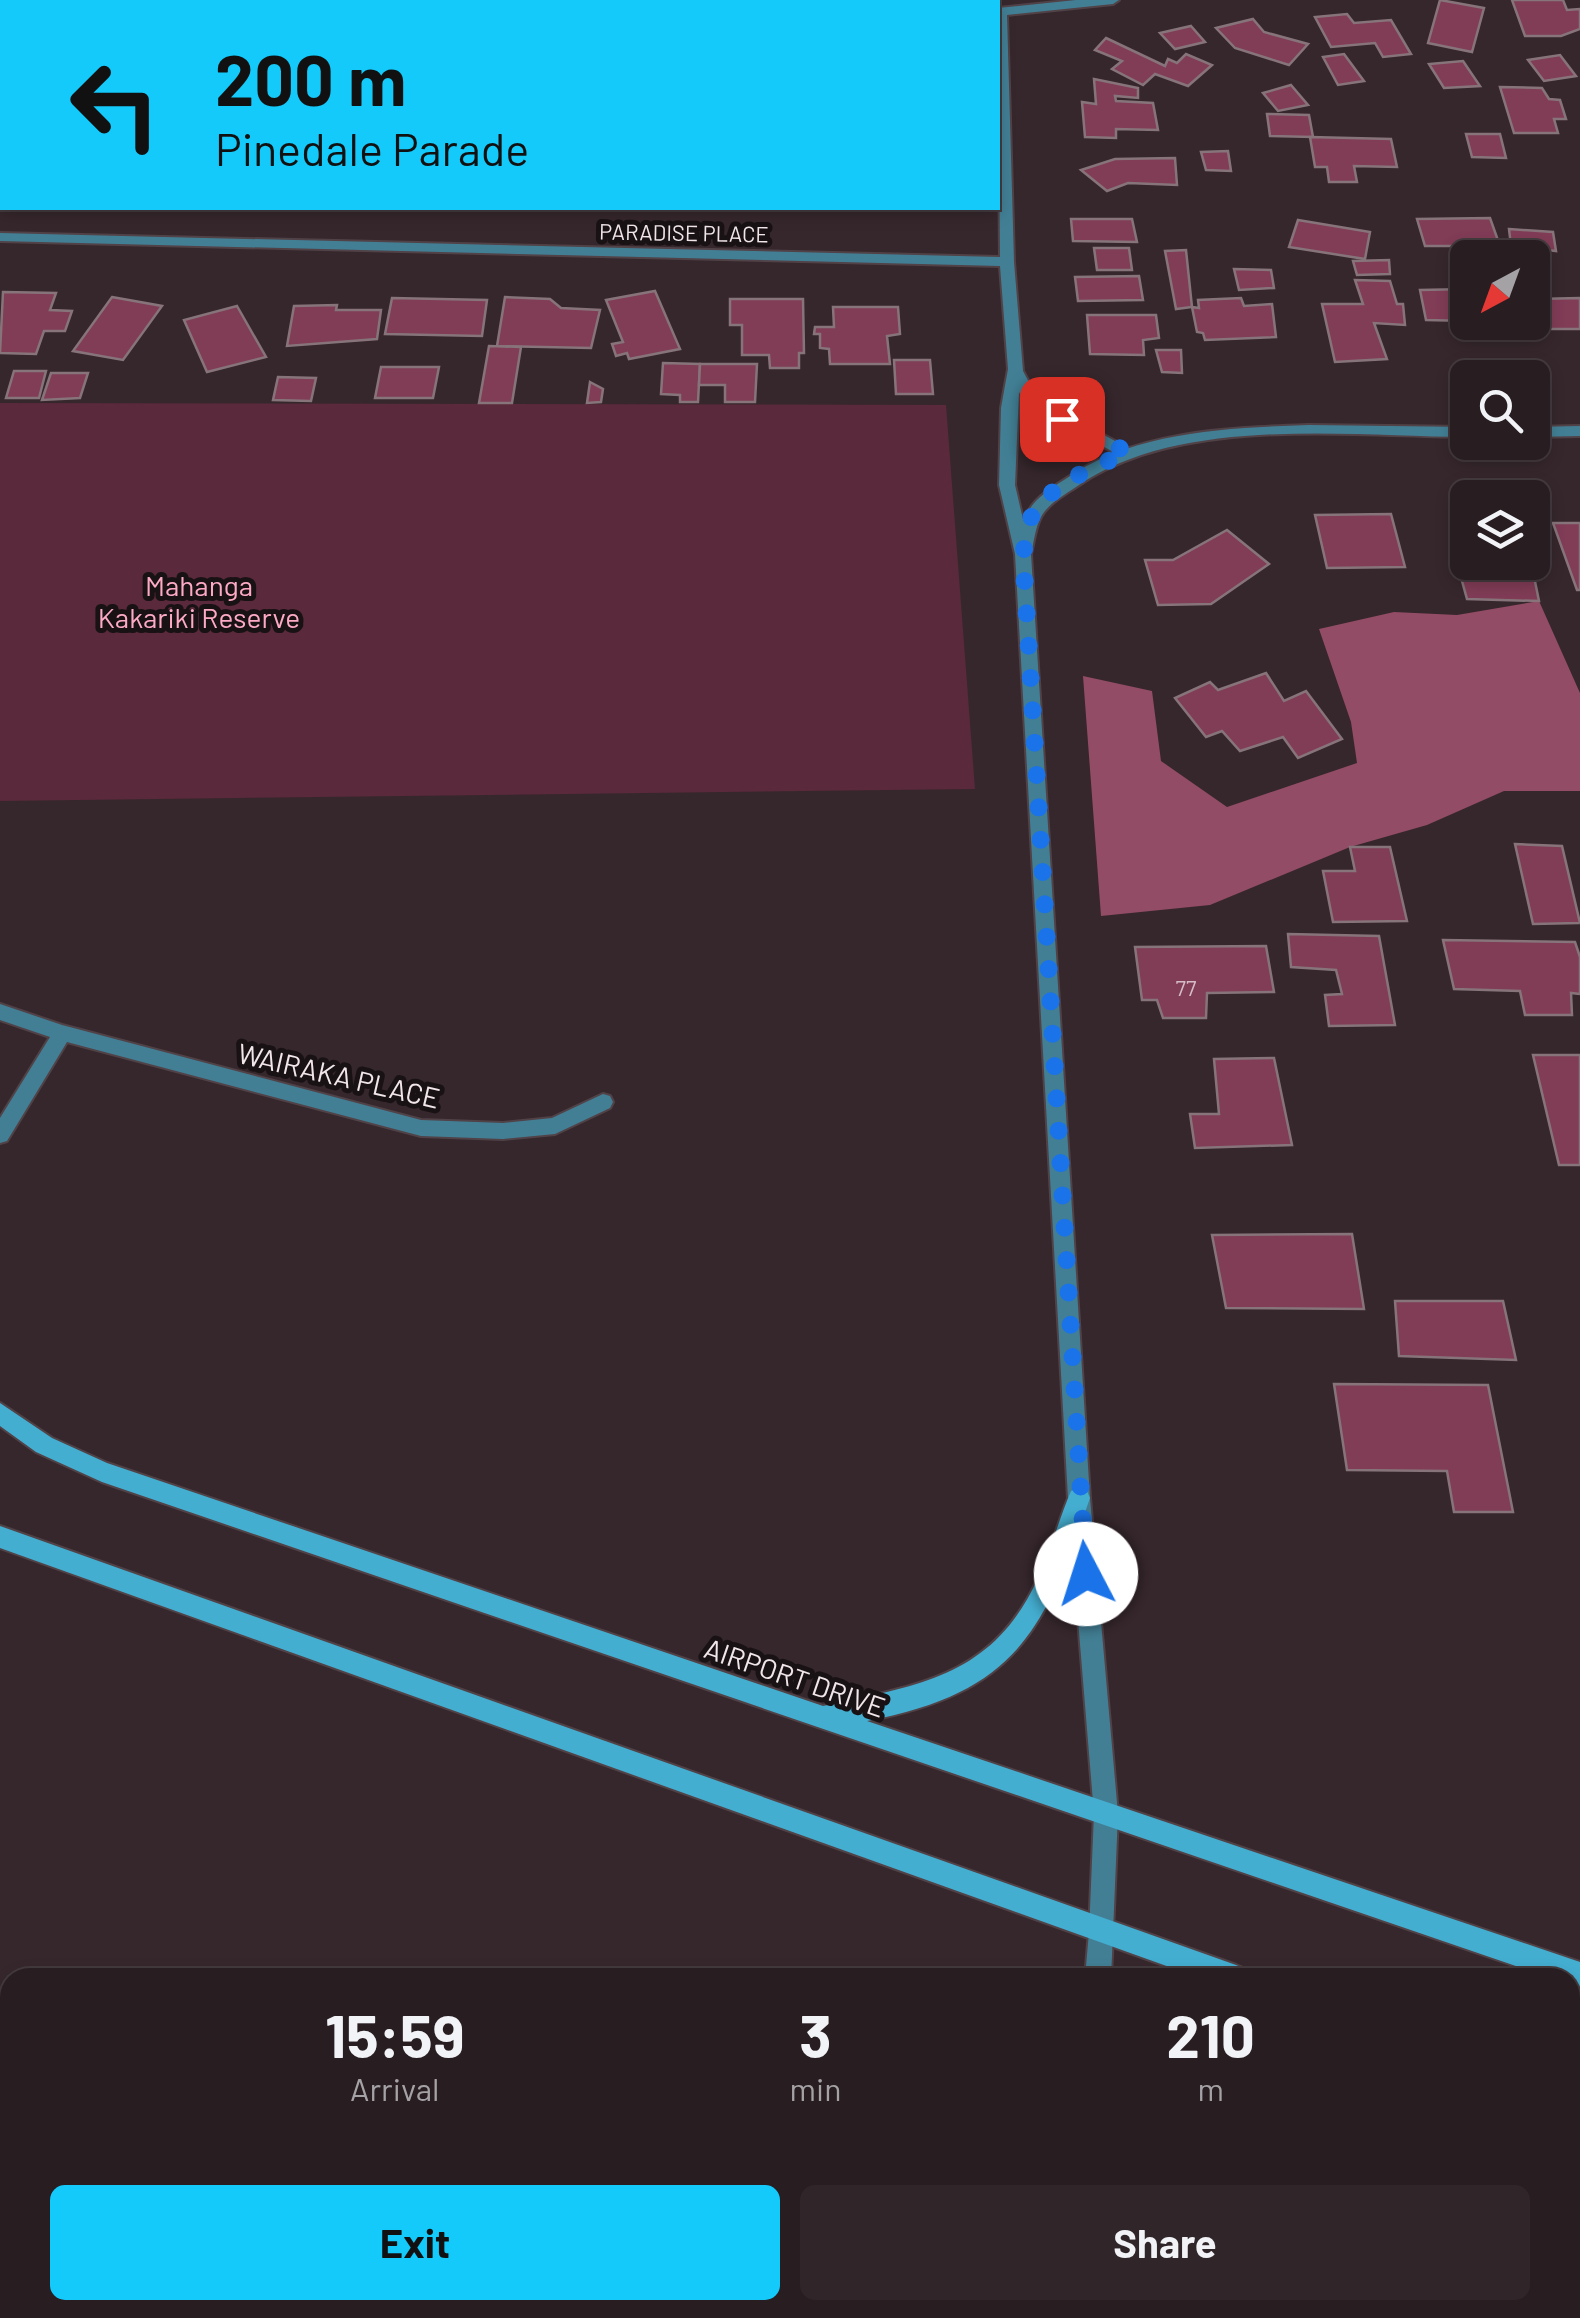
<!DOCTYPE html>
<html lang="en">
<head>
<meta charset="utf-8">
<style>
	body { margin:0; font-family:Barlow,sans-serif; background:#30262a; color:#f1f3f6; height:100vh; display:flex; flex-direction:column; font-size:38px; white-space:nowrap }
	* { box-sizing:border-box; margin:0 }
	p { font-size:32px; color:#a5a2a5 }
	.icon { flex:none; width:55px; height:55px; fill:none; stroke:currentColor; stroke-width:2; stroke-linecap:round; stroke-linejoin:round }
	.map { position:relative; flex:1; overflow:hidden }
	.panel { position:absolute; left:0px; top:1968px; width:1580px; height:352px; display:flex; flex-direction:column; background:#281d21; border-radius:30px 30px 0 0; box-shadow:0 5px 15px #0003,0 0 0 2px #443b3f }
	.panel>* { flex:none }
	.hud { position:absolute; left:0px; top:0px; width:1000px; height:210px; box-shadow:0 5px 15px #0003,0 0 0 2px #443b3f; background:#13cafb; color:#111; overflow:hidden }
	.needle { width:65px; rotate:221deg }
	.tools { position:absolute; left:1450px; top:240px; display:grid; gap:20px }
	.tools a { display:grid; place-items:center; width:100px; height:100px; border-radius:15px; background:#281d21; box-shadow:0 5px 15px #0003,0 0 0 2px #443b3f; font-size:50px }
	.pin { position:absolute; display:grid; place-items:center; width:85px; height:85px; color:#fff; margin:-42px; border-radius:20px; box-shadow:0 5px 15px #0006 }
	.me { position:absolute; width:110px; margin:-55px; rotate:355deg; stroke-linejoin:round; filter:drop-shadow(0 0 8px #0008) }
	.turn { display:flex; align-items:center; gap:35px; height:210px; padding:0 50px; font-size:45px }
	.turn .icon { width:130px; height:130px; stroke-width:2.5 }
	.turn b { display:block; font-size:70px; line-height:85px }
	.eta { display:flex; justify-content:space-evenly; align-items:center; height:170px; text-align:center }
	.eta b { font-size:60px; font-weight:700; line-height:70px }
	.cta { display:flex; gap:20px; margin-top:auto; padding:20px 50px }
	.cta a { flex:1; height:115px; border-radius:15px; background:#13cafb; color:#111; font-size:40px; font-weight:700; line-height:115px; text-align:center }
	.cta a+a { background:#30262a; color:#f1f3f6 }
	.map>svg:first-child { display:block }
	.green { fill:#5a293b }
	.forest { fill:#924c65 }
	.building { fill:#813c56; stroke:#86747a; stroke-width:2.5 }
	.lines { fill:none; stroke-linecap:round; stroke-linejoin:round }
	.minor-casing { stroke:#504247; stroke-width:4 }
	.tertiary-casing { stroke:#504247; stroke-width:4 }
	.secondary-casing { stroke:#504247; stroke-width:4 }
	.minor { fill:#427f95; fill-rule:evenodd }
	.tertiary { fill:#427f95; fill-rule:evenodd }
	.secondary { fill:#44aed1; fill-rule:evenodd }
	.route { stroke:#1a73e8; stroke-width:18; stroke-dasharray:0 32.4 }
	.labels { text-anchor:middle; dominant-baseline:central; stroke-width:10; stroke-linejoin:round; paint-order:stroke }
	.far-street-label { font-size:22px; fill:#f1e7ea; stroke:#191214 }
	.number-label { font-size:22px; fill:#d5bcc5 }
	.park-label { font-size:28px; fill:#fdaac5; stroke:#191214 }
	.street-label { font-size:28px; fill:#f1e7ea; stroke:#191214 }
</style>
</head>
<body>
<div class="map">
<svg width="1580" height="2318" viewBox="0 0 1580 2318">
	<rect width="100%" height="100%" fill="#36272c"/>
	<polygon class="green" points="0,403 946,405 975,789 0,801"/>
	<polygon class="forest" points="1539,601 1580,693 1580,791 1504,791 1427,825 1350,847 1210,905 1101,916 1083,676 1152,691 1161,761 1227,807 1357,763 1351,722 1319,629 1394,612 1457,615"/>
	<g class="building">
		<polygon points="1440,0 1484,8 1472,52 1428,43"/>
		<polygon points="1512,0 1563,0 1567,10 1580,9 1580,29 1561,36 1525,36"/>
		<polygon points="1347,14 1354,23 1391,20 1411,54 1383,57 1375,43 1331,47 1315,17"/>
		<polygon points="1253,19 1264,32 1308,44 1289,65 1235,48 1216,28"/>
		<polygon points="1191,26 1205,42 1175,49 1160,33"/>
		<polygon points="1106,38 1165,66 1168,59 1177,63 1186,54 1212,65 1188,86 1155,74 1143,85 1112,69 1122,61 1095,50"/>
		<polygon points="1344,54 1364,81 1338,85 1323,57"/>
		<polygon points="1560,55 1576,76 1544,81 1528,60"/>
		<polygon points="1463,61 1480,86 1444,88 1429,64"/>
		<polygon points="1094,79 1138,88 1138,98 1115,96 1116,101 1153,103 1158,130 1116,129 1116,138 1085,137 1082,102 1096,104"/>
		<polygon points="1291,85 1308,105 1278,111 1263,93"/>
		<polygon points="1500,87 1542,88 1549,99 1560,100 1566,119 1554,119 1558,133 1514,133"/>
		<polygon points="1267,114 1309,115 1313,137 1270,136"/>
		<polygon points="1466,134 1500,134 1506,158 1472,157"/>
		<polygon points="1310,137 1391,139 1397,167 1354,166 1357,182 1329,182 1327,167 1315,167"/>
		<polygon points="1228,151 1231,171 1206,170 1201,152"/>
		<polygon points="1175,158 1177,185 1128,183 1107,191 1081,170 1115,159"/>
		<polygon points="1490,218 1500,246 1425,246 1417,219"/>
		<polygon points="1071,219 1132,219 1137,242 1073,241"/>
		<polygon points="1298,220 1370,232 1365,259 1289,247"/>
		<polygon points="1509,229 1553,232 1556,251 1511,246"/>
		<polygon points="1094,248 1129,248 1132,270 1097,270"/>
		<polygon points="1186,250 1192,307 1176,309 1165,251"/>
		<polygon points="1389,260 1390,274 1357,275 1353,261"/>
		<polygon points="1234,269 1271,270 1274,288 1239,290"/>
		<polygon points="1139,276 1143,300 1078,301 1075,277"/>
		<polygon points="1355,280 1390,281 1397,304 1403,304 1405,325 1374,323 1387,359 1335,362 1322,304 1363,304"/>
		<polygon points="1468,289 1468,321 1426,320 1420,290"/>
		<polygon points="1532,290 1536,299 1580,298 1580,329 1541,329"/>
		<polygon points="655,291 680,349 629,359 627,353 616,356 612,344 623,342 606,300"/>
		<polygon points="3,292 56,293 50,310 72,311 65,331 44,331 36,354 0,353"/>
		<polygon points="112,297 162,306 123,360 73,351"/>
		<polygon points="505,297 550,299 561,308 600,310 591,348 497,346"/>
		<polygon points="392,298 487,300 482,336 385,334"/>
		<polygon points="1241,298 1244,306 1272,304 1276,337 1205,340 1203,333 1197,332 1192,307 1199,308 1198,300"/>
		<polygon points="730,299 803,299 804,353 799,353 799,368 770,368 769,355 742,355 742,325 730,325"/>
		<polygon points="337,305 336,310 381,310 377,339 287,346 294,306"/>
		<polygon points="237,306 266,357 207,372 184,320"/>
		<polygon points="833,307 898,307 900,334 887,336 890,364 830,364 829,349 820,348 820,334 814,334 815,327 834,327"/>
		<polygon points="1087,315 1156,315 1159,338 1143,340 1144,355 1090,354"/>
		<polygon points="489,346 521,347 512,403 479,403"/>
		<polygon points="1156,350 1181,350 1182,373 1162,372"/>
		<polygon points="894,360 930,360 933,394 896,394"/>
		<polygon points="663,363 700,364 698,402 680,402 680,395 661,394"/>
		<polygon points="700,364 757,364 755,402 725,402 725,385 699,385"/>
		<polygon points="381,367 439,367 433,398 375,398"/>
		<polygon points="14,371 46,371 39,398 6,398"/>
		<polygon points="51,373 88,373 80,398 42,400"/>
		<polygon points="278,377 316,378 311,401 273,400"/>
		<polygon points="590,382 603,389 601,402 587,403"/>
		<polygon points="1391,514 1405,567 1327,568 1315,515"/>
		<polygon points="1553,523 1580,523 1580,590 1577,590"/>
		<polygon points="1227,530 1269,564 1211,604 1158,605 1145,560 1173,560"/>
		<polygon points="1468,561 1531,562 1539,601 1467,599 1457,563"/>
		<polygon points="1266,673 1284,701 1306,691 1342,739 1298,758 1283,737 1240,751 1222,731 1206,737 1175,698 1210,682 1218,690"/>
		<polygon points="1515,844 1562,846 1580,923 1533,924"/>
		<polygon points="1350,847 1390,847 1407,921 1333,922 1323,871 1355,871"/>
		<polygon points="1288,934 1379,936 1395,1025 1329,1026 1325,995 1342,994 1336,970 1291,967"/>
		<polygon points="1443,940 1575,942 1580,957 1580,994 1571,993 1572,1015 1525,1015 1520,991 1454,989"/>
		<polygon points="1266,946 1274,992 1207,993 1206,1018 1163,1018 1157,1000 1142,1000 1135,947"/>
		<polygon points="1533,1055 1580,1055 1580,1165 1559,1165"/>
		<polygon points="1274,1058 1292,1145 1195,1148 1190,1114 1219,1114 1214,1059"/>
		<polygon points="1352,1234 1364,1309 1226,1308 1212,1235"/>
		<polygon points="1395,1301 1503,1301 1516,1360 1399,1356"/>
		<polygon points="1334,1384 1488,1385 1513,1512 1454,1512 1447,1471 1347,1470"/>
	</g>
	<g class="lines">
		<g class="minor-casing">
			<g id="minor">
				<polygon points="802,0 852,0 853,2 803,2"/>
				<polygon points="1076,0 1119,0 1113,4 1007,15 1014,262 1023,371 1038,399 1137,453 1129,458 1123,457 1027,406 1019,392 1015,485 1031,554 1023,560 1015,554 999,485 1001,408 1008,369 1000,266 0,241 0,233 1000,257 998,8"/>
				<polygon points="0,1004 62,1025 421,1120 503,1123 552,1118 603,1094 610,1096 613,1102 610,1108 555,1134 503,1139 421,1136 67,1042 7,1141 0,1143 0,1118 50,1037 0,1020"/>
				<polygon points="1101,1920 1110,1923 1113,1932 1111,1978 1085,1978 1089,1932 1092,1923"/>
				<polygon points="1105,2310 1133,2310 1134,2318 1106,2318"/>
			</g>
		</g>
		<g class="tertiary-casing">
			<g id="tertiary">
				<path d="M1309 425 1468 427V437C1348 436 1178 415 1076 487 1064 495 1048 504 1041 517 1035 528 1034 542 1031 554L1090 1498 1118 1814 1113 1932 1110 1941 1101 1944 1092 1941 1089 1932 1094 1814 1068 1498 1015 554C1018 539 1020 523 1029 510 1037 497 1051 488 1064 480 1134 431 1226 428 1309 425Z"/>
				<polygon points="1580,426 1580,436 1532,437 1532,427"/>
			</g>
		</g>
		<g class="secondary-casing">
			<g id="secondary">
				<path d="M0 1403 52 1438 107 1463 823 1706C919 1685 993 1677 1038 1578 1051 1550 1059 1519 1071 1491L1079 1488 1087 1491 1090 1498C1044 1632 1016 1692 867 1721L1580 1962V1988L1570 1984V1978H1551L102 1482 36 1452 0 1426Z"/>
				<polygon points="0,1526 1236,1965 1245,1969 1248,1978 1200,1978 0,1548"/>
				<polygon points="1570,2074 1580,2078 1580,2104 1570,2100"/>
			</g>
		</g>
		<use href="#minor" class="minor"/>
		<use href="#tertiary" class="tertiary"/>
		<use href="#secondary" class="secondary"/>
	</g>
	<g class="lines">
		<path class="route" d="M1062 419 1129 453C1098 464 1051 484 1033 514 1027 524 1026 542 1023 554L1086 1574"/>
	</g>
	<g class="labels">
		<g class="far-street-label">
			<text transform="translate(684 232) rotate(1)">PARADISE PLACE</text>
		</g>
		<g class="number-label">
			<text x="1186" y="987">77</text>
		</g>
		<g class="park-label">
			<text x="199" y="585">Mahanga<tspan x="199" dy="32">Kakariki Reserve</tspan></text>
		</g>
		<g class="street-label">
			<text transform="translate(339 1075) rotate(13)">WAIRAKA PLACE</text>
			<text transform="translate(795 1677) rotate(19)">AIRPORT DRIVE</text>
		</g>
	</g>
</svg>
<div class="tools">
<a><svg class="needle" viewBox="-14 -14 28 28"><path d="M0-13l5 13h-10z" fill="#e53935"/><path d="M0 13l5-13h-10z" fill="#a5a2a5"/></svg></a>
<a><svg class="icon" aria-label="search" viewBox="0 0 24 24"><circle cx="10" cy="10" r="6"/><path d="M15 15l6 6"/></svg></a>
<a><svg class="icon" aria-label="layers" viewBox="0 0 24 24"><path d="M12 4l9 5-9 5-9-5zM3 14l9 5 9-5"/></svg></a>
</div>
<div class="pin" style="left:1062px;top:419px;background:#d93025"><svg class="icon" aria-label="arrive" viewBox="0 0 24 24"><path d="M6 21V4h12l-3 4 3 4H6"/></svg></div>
<svg class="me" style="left:1086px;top:1574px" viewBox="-20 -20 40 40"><circle r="19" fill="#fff"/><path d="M0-13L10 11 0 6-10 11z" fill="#1a73e8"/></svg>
<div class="hud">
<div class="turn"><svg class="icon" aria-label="left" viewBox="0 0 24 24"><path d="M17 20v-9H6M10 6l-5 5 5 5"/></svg><div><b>200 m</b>Pinedale Parade</div></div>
</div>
<section class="panel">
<div class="eta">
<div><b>15:59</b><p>Arrival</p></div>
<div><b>3</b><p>min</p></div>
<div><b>210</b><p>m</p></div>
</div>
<div class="cta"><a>Exit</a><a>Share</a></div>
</section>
</div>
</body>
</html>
